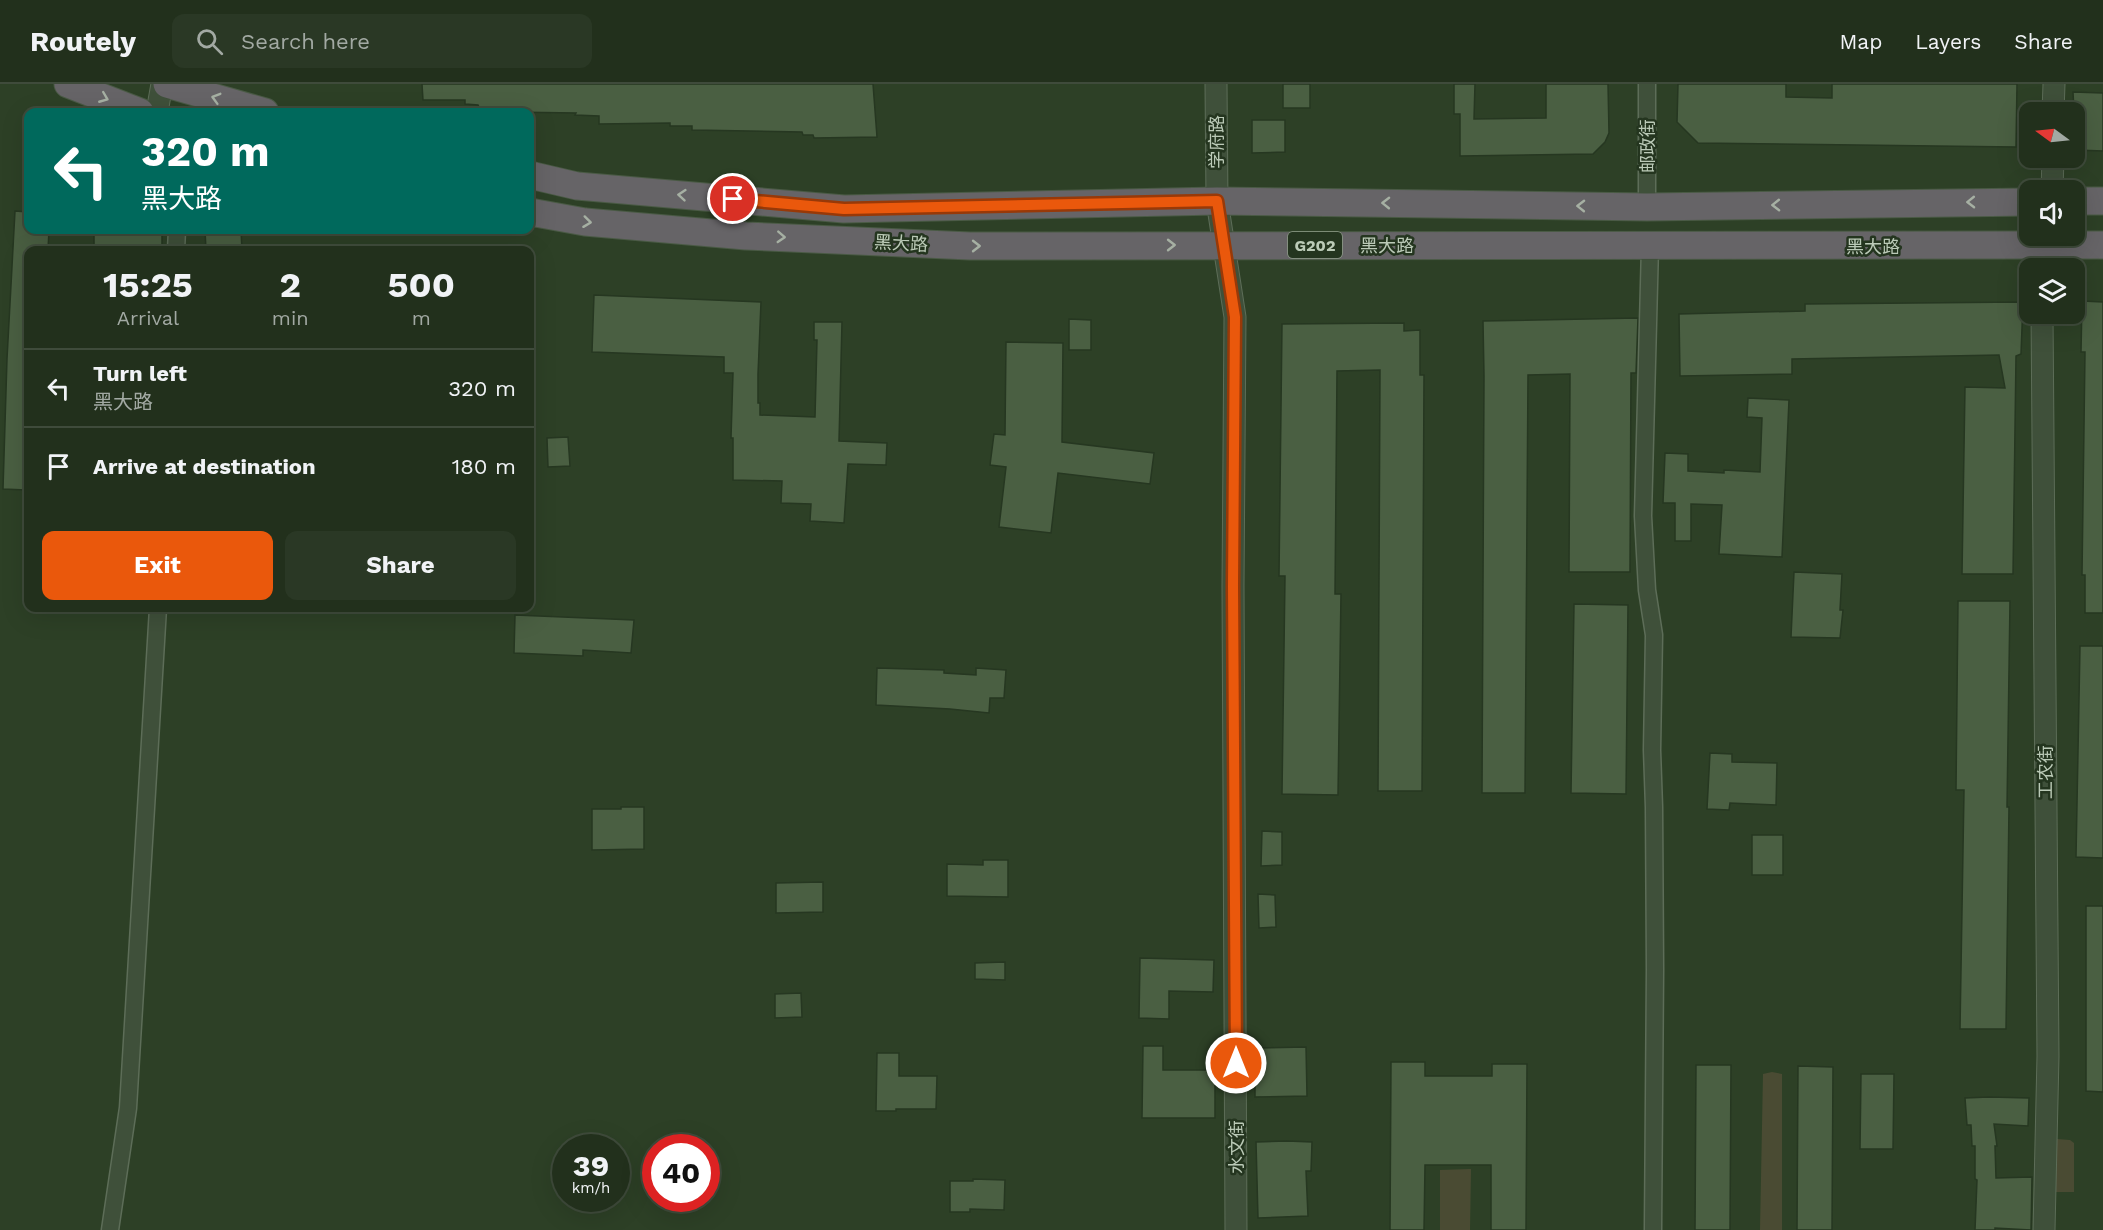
<!DOCTYPE html>
<html lang="en">
<head>
<meta charset="utf-8">
<style>
	body { margin:0; font-family:"Work Sans","Noto Sans SC",sans-serif; background:#2a3825; color:#f1f3f6; height:100vh; display:flex; flex-direction:column; font-size:22px; white-space:nowrap }
	* { box-sizing:border-box; margin:0 }
	p { font-size:20px; color:#a2a9a3 }
	.icon { flex:none; width:33px; height:33px; fill:none; stroke:currentColor; stroke-width:2; stroke-linecap:round; stroke-linejoin:round }
	.map { position:relative; flex:1; overflow:hidden }
	.details { position:absolute; left:24px; top:162px; width:510px; height:366px; display:flex; flex-direction:column; background:#22301c; border-radius:12px; box-shadow:0 6px 24px #0002,0 0 0 2px #3f4b3b }
	.details>* { flex:none }
	.banner { position:absolute; left:24px; top:24px; width:510px; height:126px; border-radius:12px; box-shadow:0 6px 24px #0002,0 0 0 2px #3f4b3b; background:#00695c; color:#fff; overflow:hidden }
	.needle { width:39px; rotate:285deg }
	.tools { position:absolute; left:2019px; top:18px; display:grid; gap:12px }
	.tools a { display:grid; place-items:center; width:66px; height:66px; border-radius:12px; background:#22301c; box-shadow:0 6px 24px #0002,0 0 0 2px #3f4b3b; font-size:30px }
	.speed { position:absolute; left:552px; top:1050px; display:flex; gap:12px; font-size:30px; font-weight:700; text-align:center }
	.speed>* { display:grid; place-content:center; width:78px; height:78px; border-radius:50%; background:#22301c; box-shadow:0 6px 24px #0002,0 0 0 2px #3f4b3b; line-height:1 }
	.speed small { font-size:15px; font-weight:400 }
	.speed .limit { border:9px solid #d22; background:#fff; color:#111 }
	.pin { position:absolute; display:grid; place-items:center; width:51px; height:51px; color:#fff; margin:-26px; border:3px solid #fff; border-radius:50%; box-shadow:0 2px 6px #0007 }
	.me { position:absolute; width:66px; margin:-33px; rotate:0deg; stroke-linejoin:round; filter:drop-shadow(0 0 4px #0008) }
	.turn { display:flex; align-items:center; gap:21px; height:126px; padding:0 18px; font-size:27px }
	.turn .icon { width:78px; height:78px; stroke-width:2.5 }
	.turn b { display:block; font-size:42px; line-height:51px }
	.eta { display:flex; justify-content:space-evenly; align-items:center; height:102px; text-align:center }
	.eta b { font-size:36px; font-weight:700; line-height:42px }
	.button { display:flex; gap:12px; margin-top:auto; padding:12px 18px }
	.button a { flex:1; height:69px; border-radius:12px; background:#ea580c; color:#fff; font-size:24px; font-weight:700; line-height:69px; text-align:center }
	.button a+a { background:#2a3825; color:#f1f3f6 }
	ul { padding:0; list-style:none }
	li { display:flex; align-items:center; gap:18px; height:78px; padding:0 18px; border-top:2px solid #3f4b3b }
	li div { flex:1 }
	li b { display:block; font-size:22px }
	li em { font-style:normal }
	header { display:flex; align-items:center; gap:36px; box-sizing:border-box; height:84px; padding:0 30px; background:#22301c; border-bottom:2px solid #3f4b3b }
	header strong { font-size:28px }
	nav { display:flex; gap:33px; margin-inline-start:auto; font-size:21px }
	.search { width:420px; height:54px; background:#2a3825; display:flex; align-items:center; gap:15px; box-sizing:border-box; padding:0 21px; border-radius:12px; color:#a2a9a3; font-size:22px }
	.map>svg:first-child { display:block }
	.green { fill:#4a4b33 }
	.building { fill:#4a5f42; stroke:#263721; stroke-width:1.5 }
	.lines { fill:none; stroke-linecap:round; stroke-linejoin:round }
	.minor-casing { stroke:#5d6d58; stroke-width:19 }
	.tertiary-casing { stroke:#5d6d58; stroke-width:23 }
	.trunk-casing { stroke:#4a5a45; stroke-width:29 }
	.minor { stroke:#3f503a; stroke-width:16 }
	.tertiary { stroke:#3f503a; stroke-width:21 }
	.trunk { stroke:#666467; stroke-width:27 }
	.oneway { stroke:#a6b0a3 }
	.route-casing { stroke:#983908; stroke-width:15 }
	.route { stroke:#ea580c; stroke-width:10 }
	.labels { text-anchor:middle; dominant-baseline:central; stroke-width:5; stroke-linejoin:round; paint-order:stroke }
	.shield { fill:#24351f; stroke:#8e9d89; stroke-width:1.5 }
	.shield-label { font-size:16px; font-weight:bold; fill:#bbcab7 }
	.street-label { font-size:18px; fill:#bbcab7; stroke:#24351f }
</style>
</head>
<body>
<header>
<strong>Routely</strong>
<div class="search"><svg class="icon" aria-label="search" viewBox="0 0 24 24"><circle cx="10" cy="10" r="6"/><path d="M15 15l6 6"/></svg>Search here</div>
<nav><a>Map</a><a>Layers</a><a>Share</a></nav>
</header>
<div class="map">
<svg width="2103" height="1146" viewBox="0 0 2103 1146">
	<rect width="100%" height="100%" fill="#2d4026"/>
	<g class="green">
		<polygon points="1772,988 1782,990 1782,1146 1760,1146 1763,990"/>
		<polygon points="2057,1055 2070,1056 2074,1059 2074,1108 2053,1108 2053,1058"/>
		<polygon points="1471,1085 1470,1146 1440,1146 1440,1086"/>
	</g>
	<g class="building">
		<polygon points="422,0 873,0 877,53 814,54 813,51 803,51 802,48 692,46 692,42 670,42 670,39 599,40 599,32 575,31 576,29 501,28 500,26 480,25 478,21 465,20 465,16 423,16"/>
		<rect x="1283" y="0" width="27" height="24"/>
		<polygon points="1454,0 1475,0 1474,35 1546,34 1546,0 1608,0 1609,49 1605,58 1593,70 1460,72 1460,30 1454,30"/>
		<polygon points="1678,0 1786,0 1786,13 1832,14 1832,0 2017,0 2016,63 1698,59 1677,38"/>
		<polygon points="2073,8 2103,9 2103,67 2076,66"/>
		<polygon points="1252,36 1285,36 1285,68 1252,69"/>
		<polygon points="15,127 28,128 28,146 49,146 48,166 28,166 28,346 26,406 3,405 7,275"/>
		<rect x="94" y="146" width="68" height="20"/>
		<polygon points="205,146 241,146 242,166 206,166"/>
		<polygon points="594,211 761,218 758,290 758,319 760,319 760,331 815,333 817,256 814,256 814,238 842,238 839,357 887,359 886,381 848,380 844,439 810,437 811,420 781,419 782,397 733,396 733,354 731,354 733,289 724,289 724,273 592,268"/>
		<polygon points="2082,217 2103,218 2103,529 2085,529 2085,491 2082,491 2085,268 2081,268"/>
		<polygon points="2023,218 2021,270 2016,272 2013,490 1962,490 1965,303 2005,304 1999,271 1792,275 1792,290 1680,292 1679,230 1805,227 1805,220"/>
		<polygon points="1638,234 1636,289 1631,289 1630,488 1569,488 1570,290 1528,291 1525,709 1482,709 1484,292 1483,237"/>
		<polygon points="1069,235 1091,236 1091,266 1069,266"/>
		<polygon points="1404,239 1404,247 1420,246 1420,291 1424,291 1422,707 1378,707 1380,286 1337,287 1335,510 1341,510 1338,711 1282,710 1285,492 1279,492 1282,240"/>
		<polygon points="1006,258 1063,259 1062,358 1154,369 1150,400 1058,389 1051,449 999,443 1006,383 990,381 994,350 1005,351"/>
		<polygon points="1748,314 1789,316 1782,473 1719,470 1722,421 1691,420 1691,457 1675,457 1675,419 1663,419 1665,369 1688,370 1688,387 1724,389 1724,386 1760,388 1762,334 1747,333"/>
		<polygon points="568,353 570,382 548,383 547,354"/>
		<polygon points="1794,488 1842,490 1840,526 1843,526 1840,554 1791,553"/>
		<polygon points="1958,517 2010,517 2007,723 2009,723 2006,945 1960,945 1964,706 1956,706"/>
		<polygon points="1574,520 1628,521 1626,710 1571,709"/>
		<polygon points="515,531 634,536 631,569 583,566 583,572 514,569"/>
		<polygon points="2080,562 2103,562 2103,774 2076,773"/>
		<polygon points="877,584 944,586 944,589 976,591 976,584 1006,586 1004,614 990,614 989,629 950,625 876,621"/>
		<polygon points="1710,669 1732,670 1732,678 1777,679 1776,721 1730,719 1729,726 1707,725"/>
		<polygon points="621,723 644,723 644,765 592,766 592,725 621,725"/>
		<polygon points="1262,747 1282,748 1282,781 1261,782"/>
		<rect x="1752" y="751" width="31" height="40"/>
		<polygon points="983,776 1008,776 1008,813 947,812 947,780 983,781"/>
		<polygon points="823,798 823,828 776,829 776,799"/>
		<polygon points="1258,810 1275,811 1276,843 1259,844"/>
		<polygon points="2086,822 2103,822 2103,1008 2086,1007"/>
		<polygon points="1140,874 1214,876 1213,908 1169,907 1169,935 1139,934"/>
		<polygon points="1005,878 1005,896 975,895 975,879"/>
		<polygon points="801,909 802,933 775,934 775,910"/>
		<polygon points="1143,962 1163,962 1163,986 1215,986 1215,1034 1142,1034"/>
		<polygon points="1306,963 1307,1012 1255,1013 1255,964"/>
		<polygon points="877,969 899,969 899,992 937,992 936,1025 896,1025 896,1027 876,1027"/>
		<polygon points="1391,978 1425,978 1425,992 1492,992 1492,980 1527,980 1526,1146 1491,1146 1491,1081 1425,1081 1424,1146 1390,1146"/>
		<polygon points="1696,981 1731,981 1730,1146 1695,1146"/>
		<polygon points="1798,982 1833,983 1832,1146 1797,1146"/>
		<polygon points="1861,990 1894,990 1893,1065 1860,1065"/>
		<polygon points="1989,1013 2029,1014 2028,1042 1994,1040 1997,1062 1995,1062 1996,1094 2032,1093 2031,1146 1995,1144 1995,1146 1975,1146 1977,1096 1975,1095 1975,1062 1972,1062 1971,1041 1967,1041 1965,1014"/>
		<polygon points="1287,1057 1312,1058 1311,1087 1306,1087 1308,1132 1258,1134 1256,1058"/>
		<polygon points="973,1095 1005,1096 1004,1126 970,1125 970,1128 950,1128 950,1097 973,1097"/>
	</g>
	<g class="lines">
		<g class="minor-casing">
			<g id="minor">
				<polyline points="1647,0 1647,123"/>
				<polyline points="1650,162 1643,432 1647,506 1654,551 1652,666 1654,723 1655,886 1653,1146"/>
				<polyline points="176,166 177,146"/>
				<polyline points="110,1146 128,1024 158,524"/>
			</g>
		</g>
		<g class="tertiary-casing">
			<g id="tertiary">
				<polyline points="1216,0 1217,117 1235,233 1233,502 1236,1146"/>
				<polyline points="157,28 162,0"/>
				<polyline points="2053,28 2054,0"/>
				<polyline points="2052,106 2053,74"/>
				<polyline points="2042,184 2042,162 2045,152"/>
				<polyline points="2042,230 2048,972 2044,1146"/>
			</g>
		</g>
		<g class="trunk-casing">
			<g id="trunk">
				<polyline points="68,0 140,28"/>
				<polyline points="167,0 265,28"/>
				<polyline points="530,91 577,102 844,125 1217,117 1647,123 2030,118"/>
				<polyline points="2074,117 2103,117"/>
				<polyline points="530,128 585,138 746,152 970,162 2103,161"/>
			</g>
		</g>
		<use href="#minor" class="minor"/>
		<use href="#tertiary" class="tertiary"/>
		<use href="#trunk" class="trunk"/>
	</g>
	<defs><path id="oneway-chevron" d="M-2-3.5L2.5 0L-2 3.5" fill="none" stroke-width="1.6" stroke-linecap="round" stroke-linejoin="round" transform="scale(1.5)"/></defs>
	<g class="oneway">
		<use href="#oneway-chevron" transform="translate(104 14) rotate(22)"/>
		<use href="#oneway-chevron" transform="translate(216 14) rotate(-164)"/>
		<use href="#oneway-chevron" transform="translate(682 111) rotate(-175)"/>
		<use href="#oneway-chevron" transform="translate(1971 118) rotate(179)"/>
		<use href="#oneway-chevron" transform="translate(1386 119) rotate(-179)"/>
		<use href="#oneway-chevron" transform="translate(1776 121) rotate(179)"/>
		<use href="#oneway-chevron" transform="translate(1581 122) rotate(-179)"/>
		<use href="#oneway-chevron" transform="translate(587 138) rotate(7)"/>
		<use href="#oneway-chevron" transform="translate(781 153) rotate(3)"/>
		<use href="#oneway-chevron" transform="translate(1171 161)"/>
		<use href="#oneway-chevron" transform="translate(976 162)"/>
	</g>
	<g class="lines">
		<g class="route-casing">
			<polyline id="route" points="733,115 844,125 1217,117 1235,233 1233,502 1236,979"/>
		</g>
		<use href="#route" class="route"/>
	</g>
	<g class="labels">
		<rect class="shield" x="1288" y="148" width="54" height="26" rx="4.5"/>
		<g class="shield-label">
			<text x="1315" y="161">G202</text>
		</g>
		<g class="street-label">
			<text transform="translate(1216 58) rotate(-90)">学府路</text>
			<text transform="translate(1647 62) rotate(-90)">邮政街</text>
			<text transform="translate(901 159) rotate(3)">黑大路</text>
			<text x="1387" y="161">黑大路</text>
			<text x="1873" y="162">黑大路</text>
			<text transform="translate(2045 688) rotate(-90)">工农街</text>
			<text transform="translate(1236 1063) rotate(-90)">水文街</text>
		</g>
	</g>
</svg>
<div class="tools">
<a><svg class="needle" viewBox="-14 -14 28 28"><path d="M0-13l5 13h-10z" fill="#e53935"/><path d="M0 13l5-13h-10z" fill="#a2a9a3"/></svg></a>
<a><svg class="icon" aria-label="sound" viewBox="0 0 24 24"><path d="M4 9h4l5-4v14l-5-4H4zM17 9q2 3 0 6"/></svg></a>
<a><svg class="icon" aria-label="layers" viewBox="0 0 24 24"><path d="M12 4l9 5-9 5-9-5zM3 14l9 5 9-5"/></svg></a>
</div>
<div class="speed"><div>39<small>km/h</small></div><div class="limit">40</div></div>
<div class="pin" style="left:733px;top:115px;background:#d93025"><svg class="icon" aria-label="arrive" viewBox="0 0 24 24"><path d="M6 21V4h12l-3 4 3 4H6"/></svg></div>
<svg class="me" style="left:1236px;top:979px" viewBox="-20 -20 40 40"><circle r="17" fill="#ea580c" stroke="#fff" stroke-width="3"/><path d="M0-11L8 9 0 5-8 9z" fill="#fff"/></svg>
<div class="banner">
<div class="turn"><svg class="icon" aria-label="left" viewBox="0 0 24 24"><path d="M17 20v-9H6M10 6l-5 5 5 5"/></svg><div><b>320 m</b>黑大路</div></div>
</div>
<section class="details">
<div class="eta">
<div><b>15:25</b><p>Arrival</p></div>
<div><b>2</b><p>min</p></div>
<div><b>500</b><p>m</p></div>
</div>
<ul>
<li><svg class="icon" aria-label="left" viewBox="0 0 24 24"><path d="M17 20v-9H6M10 6l-5 5 5 5"/></svg><div><b>Turn left</b><p>黑大路</p></div><em>320 m</em></li>
<li><svg class="icon" aria-label="arrive" viewBox="0 0 24 24"><path d="M6 21V4h12l-3 4 3 4H6"/></svg><div><b>Arrive at destination</b></div><em>180 m</em></li>
</ul>
<div class="button"><a>Exit</a><a>Share</a></div>
</section>
</div>
</body>
</html>
